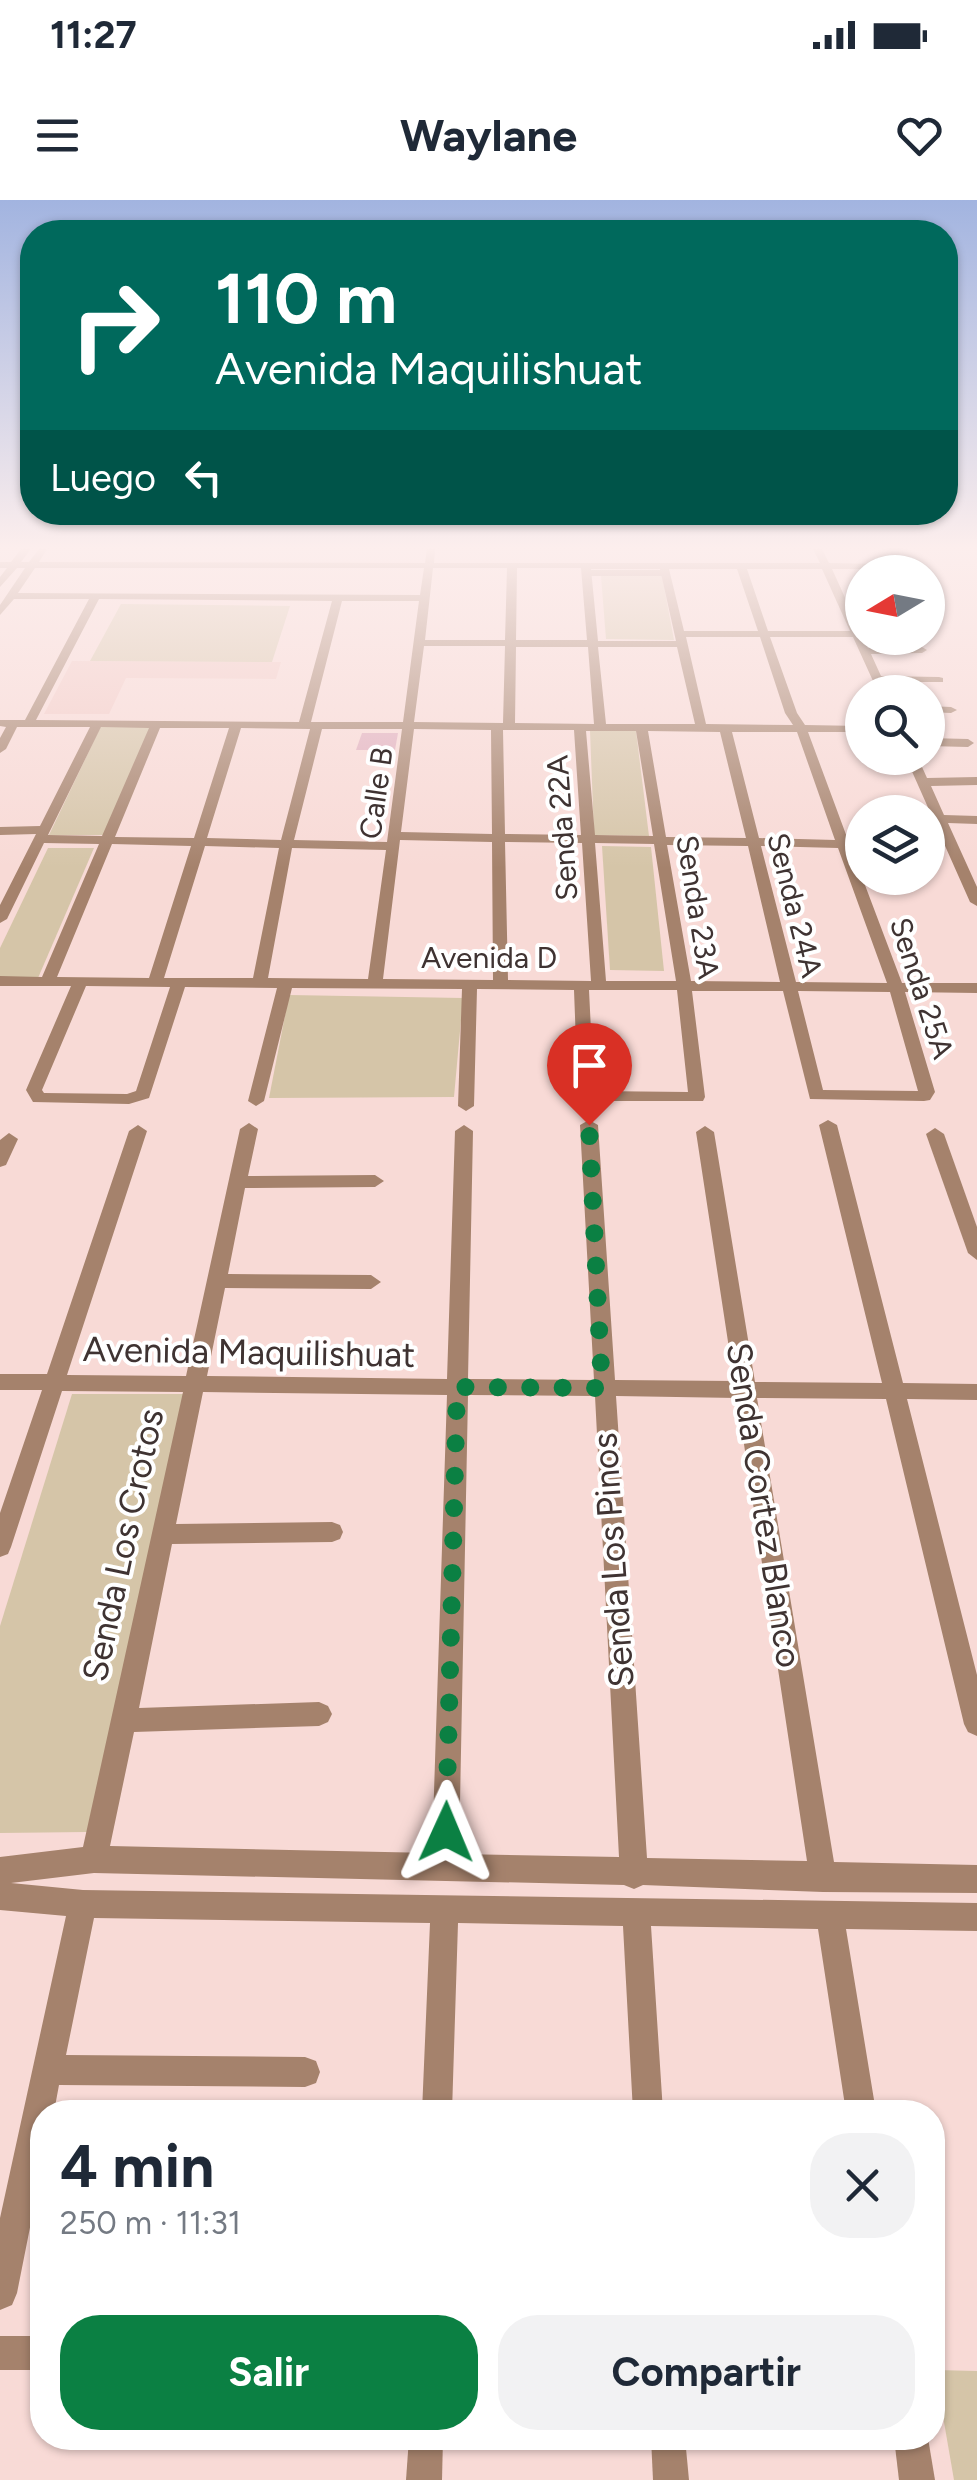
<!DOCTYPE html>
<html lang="es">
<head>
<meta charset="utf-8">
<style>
	body { margin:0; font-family:Figtree,sans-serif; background:#f2f2f3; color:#1f2937; height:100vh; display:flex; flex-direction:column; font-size:38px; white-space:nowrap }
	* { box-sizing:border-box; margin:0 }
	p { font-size:32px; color:#747a83 }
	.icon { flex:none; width:55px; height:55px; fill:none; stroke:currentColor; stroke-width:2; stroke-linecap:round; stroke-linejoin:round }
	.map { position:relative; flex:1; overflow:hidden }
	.panel { position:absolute; left:30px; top:1900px; width:915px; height:350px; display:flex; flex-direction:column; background:#fff; border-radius:40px; box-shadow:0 2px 8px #0004 }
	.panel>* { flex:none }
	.banner { position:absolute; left:20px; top:20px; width:938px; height:305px; border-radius:40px; box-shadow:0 2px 8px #0004; background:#00695c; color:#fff; overflow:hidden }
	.needle { width:65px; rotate:260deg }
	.tools { position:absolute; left:845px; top:355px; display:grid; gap:20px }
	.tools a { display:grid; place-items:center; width:100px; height:100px; border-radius:50%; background:#fff; box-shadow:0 2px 8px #0004; font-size:50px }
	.pin { position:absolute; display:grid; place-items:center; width:85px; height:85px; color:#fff; margin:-102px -42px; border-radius:50% 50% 50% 0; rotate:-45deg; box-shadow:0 0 10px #0007 }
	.pin .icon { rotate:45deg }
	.me { position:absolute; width:110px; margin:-55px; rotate:1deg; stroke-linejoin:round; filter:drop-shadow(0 0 8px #0008) }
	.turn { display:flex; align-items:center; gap:35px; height:210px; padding:0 30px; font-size:45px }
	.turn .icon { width:130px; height:130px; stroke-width:2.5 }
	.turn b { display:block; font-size:70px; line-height:85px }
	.then { display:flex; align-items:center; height:95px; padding:0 30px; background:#0003; gap:20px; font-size:38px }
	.round { display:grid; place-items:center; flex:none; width:105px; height:105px; border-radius:40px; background:#f2f2f3 }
	.head { display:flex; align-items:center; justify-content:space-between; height:170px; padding:0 30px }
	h1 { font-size:60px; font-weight:700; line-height:75px }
	.primary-button { display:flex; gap:20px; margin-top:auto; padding:20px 30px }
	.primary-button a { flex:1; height:115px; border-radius:40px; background:#0b8043; color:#fff; font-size:40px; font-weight:700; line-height:115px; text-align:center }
	.primary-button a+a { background:#f2f2f3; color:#1f2937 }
	.status { display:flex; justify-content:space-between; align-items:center; height:70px; padding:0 50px; background:#fff; direction:ltr }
	.status svg { height:28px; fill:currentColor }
	header { display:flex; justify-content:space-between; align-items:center; height:130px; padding:0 30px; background:#fff; font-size:45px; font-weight:700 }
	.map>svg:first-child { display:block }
	.built { fill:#f2cbc6 }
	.green { fill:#d5c5a8 }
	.building { fill:#dfaebd }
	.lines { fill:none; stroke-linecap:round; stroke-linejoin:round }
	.service { stroke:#a5826c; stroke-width:6 }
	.minor { fill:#a5826c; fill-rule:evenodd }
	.route { stroke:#0b8043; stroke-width:18; stroke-dasharray:0 32.4 }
	.labels { text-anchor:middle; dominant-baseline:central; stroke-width:8; stroke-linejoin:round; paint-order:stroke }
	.far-street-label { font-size:30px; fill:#3f3332; stroke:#fff }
	.street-label { font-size:35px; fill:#3f3332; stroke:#fff }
</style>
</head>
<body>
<div class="status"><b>11:27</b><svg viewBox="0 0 49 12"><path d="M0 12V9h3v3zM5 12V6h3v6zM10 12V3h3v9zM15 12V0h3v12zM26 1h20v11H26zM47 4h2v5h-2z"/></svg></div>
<header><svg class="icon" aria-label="menu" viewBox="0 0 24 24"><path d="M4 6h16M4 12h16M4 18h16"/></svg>Waylane<svg class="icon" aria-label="heart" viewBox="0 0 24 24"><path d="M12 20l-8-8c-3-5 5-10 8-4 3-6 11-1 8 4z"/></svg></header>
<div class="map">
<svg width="977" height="2280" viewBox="0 0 977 2280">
	<rect width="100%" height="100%" fill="#f8dad6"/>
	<polygon class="built" points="72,461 272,462 281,462 276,479 126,478 109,514 44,514"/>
	<g class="green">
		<polygon points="601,376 662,376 674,440 606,439"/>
		<polygon points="121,404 290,406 272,462 90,461"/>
		<polygon points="101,526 150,527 106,635 49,635"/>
		<polygon points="590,530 636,531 649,636 594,635"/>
		<polygon points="602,646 651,647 664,771 610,770"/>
		<polygon points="48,648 94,648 38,778 0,778 0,748"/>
		<polygon points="289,795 463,798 454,897 269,898"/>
		<polygon points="72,1194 184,1194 87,1632 0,1633 0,1426"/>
		<polygon points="935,2170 977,2171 977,2280 954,2280"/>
	</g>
	<polygon class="building" points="362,533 398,533 395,550 356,550"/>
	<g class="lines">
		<polyline class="service" points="587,373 665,373"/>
		<g class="minor">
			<path d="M21 349H31L21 362H29L39 349H47L39 362 425 363 427 349H435L434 363H820L813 349H822L829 363 882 364 879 369H832L868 448 922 447 927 450 922 453 871 454 881 476 939 477 943 478V482H884L889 492H878L853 437H770L797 513 805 525 862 526V532H808L848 640H862V648H851L902 783H977V793L905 792 935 892 930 900 924 901 810 899 783 791H692L705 897 703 901H586L578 896 574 790 477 789 474 906 466 911 458 906 462 789 292 788 264 901 256 906 248 901 277 788 185 787 149 898 129 904 33 902 26 890 71 786H0V776L42 777 99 644 44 643 7 719 0 723V705L36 634 0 635V627L40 626 90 527H17L6 549 0 553V538L6 527 0 526V520H25L89 399H14L0 415V405L25 368H17L0 387V377L7 368H0V362H11ZM35 368H424L420 395 18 393ZM433 368H507L505 440H425ZM517 368H581L587 440H516ZM591 369H660L676 441H598ZM669 369H737L758 431H684ZM747 369H822L850 431H768ZM99 399 332 401 299 522 36 520ZM342 401H419L403 522H311ZM686 437H760L785 513 793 525 706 524ZM424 446H505L503 523 414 522ZM516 447H588L594 524 515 523ZM598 447H677L695 524H606ZM101 527 149 528 102 636 48 635ZM160 528H229L194 638 115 637ZM241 528 310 529 281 640 207 638ZM322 529H402L387 642 294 640ZM414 529 491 530 492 634 401 632ZM503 530H574L581 635 505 634ZM586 531H636L653 636 595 635ZM648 531 720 532 746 638 666 637ZM732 532H797L835 640 759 638ZM400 640 492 642 493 780 383 779ZM505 642 582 643 591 781 508 780ZM595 643 654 644 676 781H606ZM112 644 191 646 149 778 57 777ZM667 645 748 646 780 782 691 781ZM205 646 279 648 253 778H164ZM761 646 838 648 887 783 796 782ZM292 648 386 650 368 779 268 778ZM86 786 170 787 136 891 127 894 44 893 42 890ZM589 790H677L688 892 594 891ZM798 791 890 792 918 891 823 890Z"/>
			<polygon points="928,506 951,507 957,510 951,513 928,512"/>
			<polygon points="928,538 968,539 974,543 968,547 928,546"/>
			<polygon points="906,558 918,558 927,578 977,577 977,585 931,586 944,615 977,616 977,624 948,623 977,687 977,706 970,702"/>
			<path d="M589 920 598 925 615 1180 734 1181 696 932 705 926 714 932 755 1182 882 1183 819 925 828 920 837 925 903 1183 977 1184V1200L907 1199 977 1475V1536L968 1532 964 1524 886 1199 757 1198 834 1662 977 1665V1693L823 1692 643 1685 634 1689 624 1685 94 1673 11 1683 83 1690 977 1703V1731L846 1729 876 1912H846L818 1729 651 1726 663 1912H633L623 1726 458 1723 452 1912H422L430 1723 94 1718 66 1855 305 1857 316 1861 320 1872 316 1883 305 1887 59 1885 54 1912H42V1967L17 2093 12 2105 0 2110V2018L66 1716 0 1710V1657L83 1647 183 1192 62 1191 11 1347 8 1354 0 1357V1313L42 1190H0V1174H47L129 931 138 925 147 931 67 1175 186 1176 240 929 249 923 258 929 248 976 375 975 384 981 375 987 245 988 228 1074 371 1075 381 1082 371 1089 225 1088 207 1176 447 1179 455 931 464 925 473 931 468 1179 594 1180 580 925ZM203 1192 447 1195 432 1653 110 1646 134 1532 319 1526 328 1522 332 1514 328 1506 319 1502 139 1508 172 1344 332 1342 340 1339 343 1332 340 1325 332 1322 176 1324ZM468 1195 595 1196 619 1657 459 1654ZM616 1196 737 1198 807 1661 647 1658Z"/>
			<polygon points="935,928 944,934 977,1027 977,1060 968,1053 926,934"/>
			<polygon points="9,933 18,939 6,965 0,967 0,940"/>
			<rect x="0" y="2136" width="42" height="34"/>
			<polygon points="409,2238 443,2238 442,2280 406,2280"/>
			<polygon points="651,2238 685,2238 689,2280 653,2280"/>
			<polygon points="894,2238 928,2238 935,2280 899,2280"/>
		</g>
	</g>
	<linearGradient id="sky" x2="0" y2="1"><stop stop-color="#a2b4e0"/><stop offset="0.52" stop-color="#fceeed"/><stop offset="1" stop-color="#fceeed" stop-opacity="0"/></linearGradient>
	<rect width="977" height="668" fill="url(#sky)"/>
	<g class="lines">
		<polyline class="route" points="446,1632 457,1187 602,1188 589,925"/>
	</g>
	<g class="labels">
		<g class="far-street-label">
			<text transform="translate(376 593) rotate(-82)">Calle B</text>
			<text transform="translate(562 628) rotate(-94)">Senda 22A</text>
			<text transform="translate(795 705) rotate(76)">Senda 24A</text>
			<text transform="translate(698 707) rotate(81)">Senda 23A</text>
			<text x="489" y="757">Avenida D</text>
			<text transform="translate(922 788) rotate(72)">Senda 25A</text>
		</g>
		<g class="street-label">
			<text transform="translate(249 1152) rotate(1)">Avenida Maquilishuat</text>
			<text transform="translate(764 1305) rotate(81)">Senda Cortez Blanco</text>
			<text transform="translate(123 1345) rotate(-78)">Senda Los Crotos</text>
			<text transform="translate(613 1360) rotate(-94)">Senda Los Pinos</text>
		</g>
	</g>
</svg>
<div class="tools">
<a><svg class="needle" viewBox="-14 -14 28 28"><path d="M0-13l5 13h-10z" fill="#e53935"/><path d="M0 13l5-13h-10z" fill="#747a83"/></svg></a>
<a><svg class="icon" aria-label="search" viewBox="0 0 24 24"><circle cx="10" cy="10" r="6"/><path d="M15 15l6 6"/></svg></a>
<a><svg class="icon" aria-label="layers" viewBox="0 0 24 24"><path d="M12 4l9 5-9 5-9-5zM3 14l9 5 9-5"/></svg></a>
</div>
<div class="pin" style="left:589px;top:925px;background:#d93025"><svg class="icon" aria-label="arrive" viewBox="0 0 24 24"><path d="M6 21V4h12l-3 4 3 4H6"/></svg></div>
<svg class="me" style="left:446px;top:1632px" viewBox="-20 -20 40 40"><path d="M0-17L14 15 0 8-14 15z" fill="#0b8043" stroke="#fff" stroke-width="4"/></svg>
<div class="banner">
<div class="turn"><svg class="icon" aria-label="right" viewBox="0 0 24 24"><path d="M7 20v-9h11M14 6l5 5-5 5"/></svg><div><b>110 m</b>Avenida Maquilishuat</div></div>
<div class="then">Luego<svg class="icon" aria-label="left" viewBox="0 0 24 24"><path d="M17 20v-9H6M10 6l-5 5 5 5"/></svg></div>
</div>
<section class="panel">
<div class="head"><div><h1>4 min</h1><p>250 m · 11:31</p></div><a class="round"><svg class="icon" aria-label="close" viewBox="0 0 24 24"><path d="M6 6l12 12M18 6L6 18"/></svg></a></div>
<div class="primary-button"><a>Salir</a><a>Compartir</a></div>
</section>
</div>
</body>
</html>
